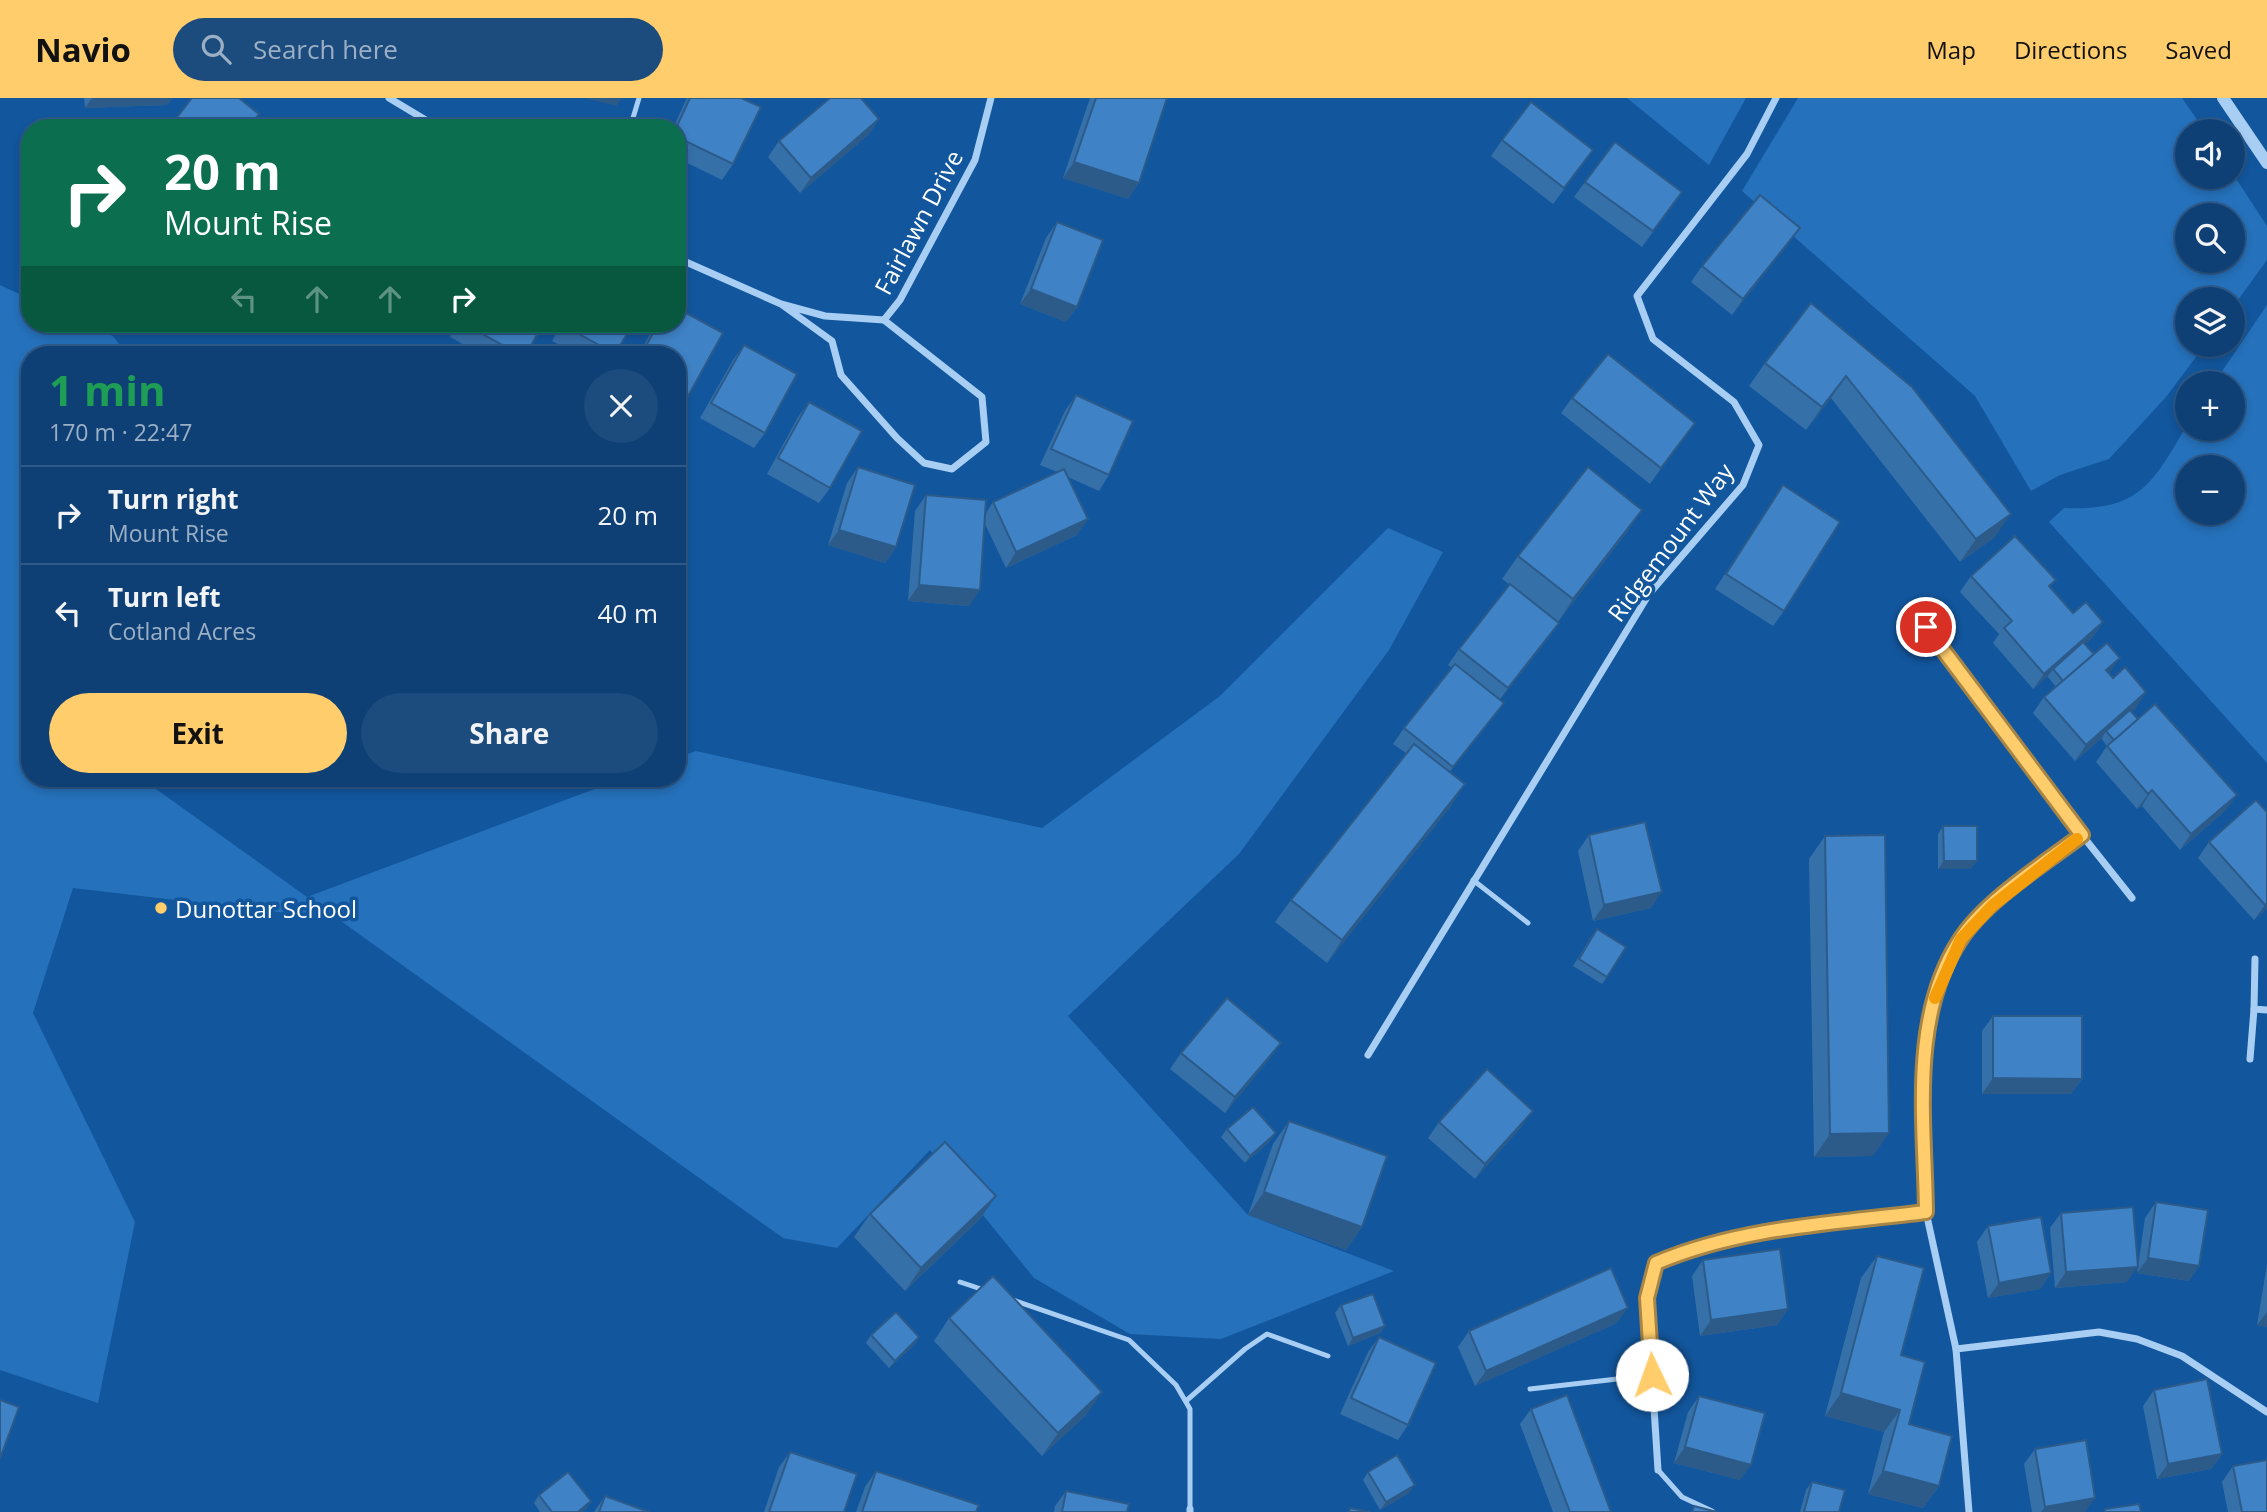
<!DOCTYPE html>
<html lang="en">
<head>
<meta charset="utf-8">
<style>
	body { margin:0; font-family:"Open Sans",sans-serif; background:#1c4b7e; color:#f1f3f6; height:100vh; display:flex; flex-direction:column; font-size:26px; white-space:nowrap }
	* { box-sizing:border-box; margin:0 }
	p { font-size:23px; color:#9bafc5 }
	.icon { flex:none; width:38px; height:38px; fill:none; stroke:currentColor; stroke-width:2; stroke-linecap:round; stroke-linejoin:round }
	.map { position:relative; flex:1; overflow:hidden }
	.sheet { position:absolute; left:21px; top:248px; width:665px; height:441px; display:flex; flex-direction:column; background:#0e4076; border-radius:28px; box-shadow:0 4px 10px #0003,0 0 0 2px #2e5988 }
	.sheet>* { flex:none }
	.guide { position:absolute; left:21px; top:21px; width:665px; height:214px; border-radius:28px; box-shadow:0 4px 10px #0003,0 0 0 2px #2e5988; background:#0b6e4f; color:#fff; overflow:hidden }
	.tools { position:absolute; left:2175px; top:21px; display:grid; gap:14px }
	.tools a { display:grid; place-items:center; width:70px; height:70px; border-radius:50%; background:#0e4076; box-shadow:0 4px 10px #0003,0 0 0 2px #2e5988; font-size:35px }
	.pin { position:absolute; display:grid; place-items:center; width:60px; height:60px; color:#fff; margin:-30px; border:4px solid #fff; border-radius:50%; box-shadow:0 2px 7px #0007 }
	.me { position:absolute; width:77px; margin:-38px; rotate:357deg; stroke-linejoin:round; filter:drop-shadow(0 0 5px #0008) }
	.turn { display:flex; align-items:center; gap:24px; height:147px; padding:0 28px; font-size:32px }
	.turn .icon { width:91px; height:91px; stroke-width:2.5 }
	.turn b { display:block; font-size:49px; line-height:60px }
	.lanes { display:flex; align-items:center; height:66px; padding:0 28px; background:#0003; justify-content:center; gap:35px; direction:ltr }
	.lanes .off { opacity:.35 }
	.round { display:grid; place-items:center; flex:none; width:74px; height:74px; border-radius:37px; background:#1c4b7e }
	.summary { display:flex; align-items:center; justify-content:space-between; height:119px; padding:0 28px }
	h1 { font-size:42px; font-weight:700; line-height:52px; color:#1e9e55 }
	.cta { display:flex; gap:14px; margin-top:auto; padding:14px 28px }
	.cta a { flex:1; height:80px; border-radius:42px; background:#ffcd6b; color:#111; font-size:28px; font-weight:700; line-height:80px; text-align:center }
	.cta a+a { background:#1c4b7e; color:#f1f3f6 }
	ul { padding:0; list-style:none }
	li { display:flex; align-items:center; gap:21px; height:98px; padding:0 28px; border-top:2px solid #2e5988 }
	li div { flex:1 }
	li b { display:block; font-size:26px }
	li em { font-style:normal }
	header { display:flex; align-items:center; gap:42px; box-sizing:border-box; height:98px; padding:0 35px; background:#ffcd6b; color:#111 }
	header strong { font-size:33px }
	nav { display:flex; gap:38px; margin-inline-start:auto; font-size:24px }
	.search { width:490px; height:63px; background:#1c4b7e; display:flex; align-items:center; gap:18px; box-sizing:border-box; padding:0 24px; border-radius:38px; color:#9bafc5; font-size:26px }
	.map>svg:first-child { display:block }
	.green { fill:#2571bb; fill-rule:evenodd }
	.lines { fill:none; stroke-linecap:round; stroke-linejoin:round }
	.service { stroke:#a8cef4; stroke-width:5 }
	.minor { stroke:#a8cef4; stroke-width:7 }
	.tertiary { stroke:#a8cef4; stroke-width:12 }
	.wall { fill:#3670a9 }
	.shaded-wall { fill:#2c5b8a }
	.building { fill:#3f82c5; stroke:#2c5b8a; stroke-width:2 }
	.route-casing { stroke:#a68546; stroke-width:18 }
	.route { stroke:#ffcd6b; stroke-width:12 }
	.slow { stroke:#f59e0b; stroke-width:12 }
	.poi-dot { fill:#ffcd6b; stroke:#12569d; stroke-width:2.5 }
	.labels { text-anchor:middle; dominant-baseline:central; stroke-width:7; stroke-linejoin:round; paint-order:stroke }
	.street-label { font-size:24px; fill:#fff; stroke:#12569d }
	.poi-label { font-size:24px; fill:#fff; stroke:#12569d; text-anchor:start }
</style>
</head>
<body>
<header>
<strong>Navio</strong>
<div class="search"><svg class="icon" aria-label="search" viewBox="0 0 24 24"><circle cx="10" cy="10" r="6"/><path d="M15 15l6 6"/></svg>Search here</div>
<nav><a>Map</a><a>Directions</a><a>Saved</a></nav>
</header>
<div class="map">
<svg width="2267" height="1414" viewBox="0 0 2267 1414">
	<rect width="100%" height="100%" fill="#12569d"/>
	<g class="green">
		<polygon points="1627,0 1746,0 1709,67"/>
		<path d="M1798 0H2182L2205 33H2188V79H2233V76L2267 128V162L2233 209V201H2188V247H2205L2166 299 2109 361 2060 377 2031 393 1975 298 1742 93ZM2188 117H2233V163H2188Z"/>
		<polygon points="0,187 30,201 30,226 85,226 113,238 127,257 30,257 30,681 142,681 307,799 621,681 677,681 677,660 696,653 1042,730 1220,598 1388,430 1443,454 1389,552 1239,756 1068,918 1248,1117 1394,1173 1221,1241 1130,1236 1034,1180 930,1052 837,1150 783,1140 338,821 73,790 33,915 135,1124 98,1305 0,1272"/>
		<path d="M2267 207V665L2049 424 2064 410C2139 413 2152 387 2187 327L2188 331H2233V285H2214ZM2188 369H2233V415H2188Z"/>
	</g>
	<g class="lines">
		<g class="service">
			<polyline points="630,30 639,0"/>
			<polyline points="1473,782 1528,825"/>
			<polyline points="960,1184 987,1193"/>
			<polyline points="1013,1202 1129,1242 1176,1287 1190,1311 1190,1411"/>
			<polyline points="1530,1291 1652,1277"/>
			<polyline points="1186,1303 1245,1251 1267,1236 1328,1258"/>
			<polyline points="1658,1372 1682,1399 1712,1413"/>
		</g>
		<g class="minor">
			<polyline points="389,0 439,30"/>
			<polyline points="677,160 781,206 825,218 884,222 982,299 986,344 952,371 924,365 897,340 841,277 832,243 781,206"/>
			<polyline points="884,222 900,202 975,62 991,0"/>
			<polyline points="1926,529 2082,737 1992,808 1961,840 1943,876 1931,913 1923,967 1926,1114 1956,1251 2099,1234 2137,1241 2182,1258 2267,1314"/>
			<polyline points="2082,737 2132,800"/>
			<polyline points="2255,861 2254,911 2267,912"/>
			<polyline points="1368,957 1649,496 1743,387 1759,347 1734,304 1653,241 1637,198 1747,56 1776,0"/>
			<polyline points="2250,961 2254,911"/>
			<polyline points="1956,1251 1969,1414"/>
			<path d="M1658 1372 1647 1200 1655 1165C1740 1129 1836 1125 1926 1114"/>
			<polyline points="1190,1414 1190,1411"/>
		</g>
		<polyline class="tertiary" points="2223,0 2267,65"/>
	</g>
	<g class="wall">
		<polygon points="84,0 172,0 167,7 85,10"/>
		<polygon points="687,0 741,0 733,66 722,82 677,60 677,30 673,30"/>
		<polygon points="1090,0 1167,0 1128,101 1063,80"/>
		<polygon points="879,21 868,37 800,95 768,59 779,43"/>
		<polygon points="1502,42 1582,67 1553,106 1491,58"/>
		<polygon points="1585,84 1682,94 1642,149 1574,99"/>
		<polygon points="1057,124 1077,209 1066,224 1020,206 1046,140"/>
		<polygon points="1800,130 1789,145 1732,217 1691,184 1702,168"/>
		<polygon points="1811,205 1995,439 1960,464 1831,300 1806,332 1749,288 1765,265"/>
		<polygon points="457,226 543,226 526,257 482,257 450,239"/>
		<polygon points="562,226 633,226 615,257 578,257 552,243"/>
		<polygon points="656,226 677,226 682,309 677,316 677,257 638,257"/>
		<polygon points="744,247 765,335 754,350 700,320 733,262"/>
		<polygon points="1076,297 1109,377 1099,393 1068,379 1077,437 1006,470 985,426 969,508 908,503 915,413 926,397 986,415 993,404 1057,374 1040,367 1065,313"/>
		<polygon points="1572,300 1695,325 1650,386 1561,315"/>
		<polygon points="809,304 830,390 819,405 767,376 798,319"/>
		<polygon points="858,369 896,449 885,465 828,447 847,385"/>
		<polygon points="1783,387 1784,513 1773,528 1715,491"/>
		<polygon points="1642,412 1627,434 1558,524 1559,525 1548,541 1500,601 1504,605 1493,620 1450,674 1465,686 1450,709 1327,865 1275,824 1291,802 1406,655 1393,646 1404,630 1452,570 1448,567 1459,551 1510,487 1502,481 1518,458"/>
		<polygon points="1971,478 2050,490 2073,515 2103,524 2092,540 2085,546 2136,610 2131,614 2226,712 2180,752 2142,708 2137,711 2096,664 2107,648 2101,640 2102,640 2075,663 2033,615 2044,599 2056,589 2048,579 2048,578 2033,591 1993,545 1999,536 1960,494"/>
		<polygon points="2267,714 2267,810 2254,822 2198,760 2209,744"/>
		<polygon points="1943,728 1971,771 1938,771 1938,736"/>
		<polygon points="1589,737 1651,810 1593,823 1578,753"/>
		<polygon points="1825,738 1873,1058 1814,1059 1809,761"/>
		<polygon points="1591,839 1607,879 1602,886 1573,868"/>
		<polygon points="1993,918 2082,981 2071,996 1982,996 1982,933"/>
		<polygon points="1281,945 1270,960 1225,1015 1170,971 1181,955"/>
		<polygon points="1289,1023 1362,1129 1346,1152 1248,1117 1273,1046"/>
		<polygon points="1439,1024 1522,1028 1475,1081 1428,1040"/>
		<polygon points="1227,1031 1270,1043 1245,1065 1221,1039"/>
		<polygon points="996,1098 980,1121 905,1193 854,1139 870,1116"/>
		<polygon points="2156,1104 2199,1168 2189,1183 2137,1175 2145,1120"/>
		<polygon points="2061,1115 2127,1184 2055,1190 2050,1130"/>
		<polygon points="1988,1128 2051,1175 2040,1191 1988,1200 1977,1144"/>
		<polygon points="1877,1158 1901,1257 1909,1326 1939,1388 1923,1410 1868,1396 1884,1334 1825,1318 1861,1180"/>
		<polygon points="1703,1162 1788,1211 1777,1227 1700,1238 1692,1178"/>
		<polygon points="2267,1166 2267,1229 2257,1227"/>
		<polygon points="1341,1207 1385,1228 1380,1235 1348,1248 1335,1215"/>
		<polygon points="949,1220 1087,1316 1042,1358 934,1243"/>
		<polygon points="1617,1225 1475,1288 1458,1249 1469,1233"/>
		<polygon points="871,1237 919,1239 914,1247 889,1270 866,1245"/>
		<polygon points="1379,1239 1408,1327 1398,1342 1340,1316 1368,1254"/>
		<polygon points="2154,1292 2222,1356 2211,1371 2157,1381 2143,1308"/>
		<polygon points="1699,1298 1740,1382 1674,1365 1688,1314"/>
		<polygon points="1531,1311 1611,1414 1553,1414 1520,1326"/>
		<polygon points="2035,1351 2085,1414 2032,1414 2024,1366"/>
		<polygon points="790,1354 844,1414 764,1414 779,1369"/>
		<polygon points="2233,1368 2267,1414 2228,1414 2222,1384"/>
		<polygon points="876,1373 976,1414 856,1414 865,1389"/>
		<polygon points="1368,1374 1409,1395 1380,1412 1363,1382"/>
		<polygon points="1812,1384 1839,1414 1800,1414 1806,1392"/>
		<polygon points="1066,1393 1127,1414 1054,1414 1055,1408"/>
		<polygon points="539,1397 586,1411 582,1414 540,1414 534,1405"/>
		<polygon points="605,1398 649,1414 594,1414"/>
	</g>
	<g class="shaded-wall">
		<polygon points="92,0 172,0 167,7 85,10"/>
		<polygon points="585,0 622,0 616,8"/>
		<polygon points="879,21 868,37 800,95 811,80"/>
		<polygon points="1074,64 1139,85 1128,101 1063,80"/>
		<polygon points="1800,130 1789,145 1732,217 1743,201"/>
		<polygon points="1031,191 1077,209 1066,224 1020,206"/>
		<polygon points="1846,278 1831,300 1806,332 1822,309"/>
		<polygon points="1695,325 1684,341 1650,386 1661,370"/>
		<polygon points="1642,412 1627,434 1558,524 1573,501"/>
		<polygon points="2011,416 1995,439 1960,464 1976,441"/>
		<polygon points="1088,421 1077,437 1006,470 1016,454"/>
		<polygon points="839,432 896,449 885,465 828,447"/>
		<polygon points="919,487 980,492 969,508 908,503"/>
		<polygon points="2103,524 2092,540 2055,573 2053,571 2048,578 2033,591 2044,576"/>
		<polygon points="1559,525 1548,541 1497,606 1508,590"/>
		<polygon points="2120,560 2109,575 2106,572"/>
		<polygon points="2146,594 2136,610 2108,634 2106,633 2102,640 2075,663 2086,647"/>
		<polygon points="1504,605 1493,620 1442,684 1453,669"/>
		<polygon points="1465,686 1450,709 1327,865 1342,842"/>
		<polygon points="2152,692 2142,708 2137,711 2148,696"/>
		<polygon points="2237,697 2226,712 2180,752 2191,736"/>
		<polygon points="1944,763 1977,763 1971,771 1938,771"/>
		<polygon points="1662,794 1651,810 1593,823 1604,807"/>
		<polygon points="2267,805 2267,810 2254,822 2265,807"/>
		<polygon points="1281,945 1270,960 1225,1015 1235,999"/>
		<polygon points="1993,980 2082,981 2071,996 1982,996"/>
		<polygon points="1533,1013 1522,1028 1475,1081 1485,1066"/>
		<polygon points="1276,1035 1270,1043 1245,1065 1250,1058"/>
		<polygon points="1889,1035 1873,1058 1814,1059 1830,1036"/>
		<polygon points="1264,1094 1362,1129 1346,1152 1248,1117"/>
		<polygon points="996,1098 980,1121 905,1193 921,1170"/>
		<polygon points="2148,1160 2199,1168 2189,1183 2137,1175"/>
		<polygon points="2138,1169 2127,1184 2055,1190 2066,1174"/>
		<polygon points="2051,1175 2040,1191 1988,1200 1999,1185"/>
		<polygon points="1628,1210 1617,1225 1475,1288 1486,1273"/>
		<polygon points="1788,1211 1777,1227 1700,1238 1711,1222"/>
		<polygon points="2267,1214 2267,1229 2257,1227"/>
		<polygon points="1385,1228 1380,1235 1348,1248 1353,1240"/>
		<polygon points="919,1239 914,1247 889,1270 895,1263"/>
		<polygon points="1102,1294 1087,1316 1042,1358 1058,1335"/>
		<polygon points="1841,1295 1900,1312 1884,1334 1825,1318"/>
		<polygon points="1685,1349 1751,1367 1740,1382 1674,1365"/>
		<polygon points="2222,1356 2211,1371 2157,1381 2168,1366"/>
		<polygon points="1883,1373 1939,1388 1923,1410 1868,1396"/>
		<polygon points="1415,1387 1409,1395 1380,1412 1386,1404"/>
		<polygon points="2095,1400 2085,1414 2041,1414 2045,1409"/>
		<polygon points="591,1403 586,1411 582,1414 578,1414"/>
	</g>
	<g class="building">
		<polygon points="192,0 239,0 259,16 248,30 174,30 171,27"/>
		<polygon points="690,0 741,0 761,9 733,66 677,39 677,30 676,30"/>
		<polygon points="830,0 861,0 879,21 811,80 779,43"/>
		<polygon points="1096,0 1167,0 1139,85 1074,64"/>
		<polygon points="1531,4 1593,52 1564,90 1502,42"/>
		<polygon points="271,24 280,30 267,30"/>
		<polygon points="1615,44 1682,94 1653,133 1585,84"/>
		<polygon points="1760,97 1800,130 1743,201 1702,168"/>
		<polygon points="1057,124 1103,142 1077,209 1031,191"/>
		<polygon points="1811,205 1912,289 2011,416 1976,441 1846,278 1822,309 1765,265"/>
		<polygon points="677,210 723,235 682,309 677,307 677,257 641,257 658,226 677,226"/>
		<polygon points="464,226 543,226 526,257 521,257"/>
		<polygon points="564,226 633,226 615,256 563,227"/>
		<polygon points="744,247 797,276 765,335 711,305"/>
		<polygon points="1608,256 1695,325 1661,370 1572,300"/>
		<polygon points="1076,297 1133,323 1109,377 1051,351"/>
		<polygon points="809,304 862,333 830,390 778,360"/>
		<polygon points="858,369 915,387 896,449 839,432"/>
		<polygon points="1588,369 1642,412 1573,501 1518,458"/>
		<polygon points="1064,371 1088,421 1016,454 993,404"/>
		<polygon points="1783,387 1840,424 1784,513 1726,476"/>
		<polygon points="926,397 986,402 980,492 919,487"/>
		<polygon points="2015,438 2056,482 2049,488 2073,515 2086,504 2103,524 2044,576 2004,530 2012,523 1971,478"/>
		<polygon points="1510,486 1559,525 1508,590 1459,551"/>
		<polygon points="2083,544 2094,556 2063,583 2053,571"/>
		<polygon points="2107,545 2120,560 2106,572 2113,580 2125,569 2146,594 2086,647 2044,599"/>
		<polygon points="1455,566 1504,605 1453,669 1404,630"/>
		<polygon points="2155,606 2237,697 2191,736 2152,692 2148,696 2107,648"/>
		<polygon points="2130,612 2138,621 2114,642 2106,633"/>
		<polygon points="1414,646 1465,686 1342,842 1291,802"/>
		<polygon points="2256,702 2267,714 2267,805 2265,807 2209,744"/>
		<polygon points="1645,724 1662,794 1604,807 1589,737"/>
		<polygon points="1943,728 1977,728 1977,763 1944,763"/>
		<polygon points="1885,737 1889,1035 1830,1036 1825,738"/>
		<polygon points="1597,831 1626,849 1607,879 1579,861"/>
		<polygon points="1227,900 1281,945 1235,999 1181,955"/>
		<polygon points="1993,918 2082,918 2082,981 1993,980"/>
		<polygon points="1487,971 1533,1013 1485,1066 1439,1024"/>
		<polygon points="1253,1009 1276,1035 1250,1058 1227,1031"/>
		<polygon points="1289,1023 1387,1058 1362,1129 1264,1094"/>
		<polygon points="945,1044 996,1098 921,1170 870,1116"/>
		<polygon points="2156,1104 2208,1112 2199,1168 2148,1160"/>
		<polygon points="2133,1109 2138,1169 2066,1174 2061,1115"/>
		<polygon points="2041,1119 2051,1175 1999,1185 1988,1128"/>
		<polygon points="1780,1151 1788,1211 1711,1222 1703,1162"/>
		<polygon points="1877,1158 1924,1170 1901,1257 1925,1264 1909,1326 1952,1338 1939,1388 1883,1373 1900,1312 1841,1295"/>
		<polygon points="1611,1170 1628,1210 1486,1273 1469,1233"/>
		<polygon points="993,1178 1102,1294 1058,1335 949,1220"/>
		<polygon points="1373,1196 1385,1228 1353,1240 1341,1207"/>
		<polygon points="896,1214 919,1239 895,1263 871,1237"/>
		<polygon points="1379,1239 1436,1265 1408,1327 1351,1300"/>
		<polygon points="2207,1281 2222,1356 2168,1366 2154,1292"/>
		<polygon points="1567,1297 1611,1414 1570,1414 1531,1311"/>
		<polygon points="1699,1298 1765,1315 1751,1367 1685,1349"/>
		<polygon points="0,1302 19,1309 0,1361"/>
		<polygon points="2086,1342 2095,1400 2045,1409 2035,1351"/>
		<polygon points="790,1354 857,1376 844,1414 769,1414"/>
		<polygon points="1397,1357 1415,1387 1386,1404 1368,1374"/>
		<polygon points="2267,1362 2267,1414 2242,1414 2233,1368"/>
		<polygon points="876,1373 979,1407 976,1414 862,1414"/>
		<polygon points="568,1374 591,1403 578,1414 552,1414 539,1397"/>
		<polygon points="1812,1384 1845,1392 1839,1414 1804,1414"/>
		<polygon points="1066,1393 1129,1406 1127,1414 1062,1414"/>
		<polygon points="605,1398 649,1414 599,1414"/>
		<polygon points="2139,1406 2141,1414 2105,1414 2105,1411"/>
		<polygon points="1694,1408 1717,1414 1692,1414"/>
		<polygon points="1350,1410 1370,1414 1349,1414"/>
	</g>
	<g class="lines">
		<g class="route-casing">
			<path id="route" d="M1652 1277 1647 1200 1656 1165C1740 1129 1836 1125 1926 1114 1925 1025 1909 920 1960 842 1986 802 2044 766 2082 737L1926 529"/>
		</g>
		<use href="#route" class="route"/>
		<polyline class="slow" points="1935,900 1961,841 1992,808 2077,741"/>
	</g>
	<circle class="poi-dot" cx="161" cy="810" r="7"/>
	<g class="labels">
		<g class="street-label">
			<text transform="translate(918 124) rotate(-62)">Fairlawn Drive</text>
			<text transform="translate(1670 444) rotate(-53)">Ridgemount Way</text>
		</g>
		<g class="poi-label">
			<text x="175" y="810">Dunottar School</text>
		</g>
	</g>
</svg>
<div class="tools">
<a><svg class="icon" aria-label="sound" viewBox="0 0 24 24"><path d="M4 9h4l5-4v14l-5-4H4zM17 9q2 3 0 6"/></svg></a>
<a><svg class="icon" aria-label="search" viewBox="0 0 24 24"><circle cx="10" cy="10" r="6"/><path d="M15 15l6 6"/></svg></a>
<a><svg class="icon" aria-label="layers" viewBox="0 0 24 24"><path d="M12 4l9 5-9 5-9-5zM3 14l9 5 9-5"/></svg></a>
<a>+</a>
<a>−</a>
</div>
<div class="pin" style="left:1926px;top:529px;background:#d93025"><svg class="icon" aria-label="arrive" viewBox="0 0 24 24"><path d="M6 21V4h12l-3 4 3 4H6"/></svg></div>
<svg class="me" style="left:1652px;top:1277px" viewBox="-20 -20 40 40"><circle r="19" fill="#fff"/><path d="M0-13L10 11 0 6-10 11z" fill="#ffcd6b"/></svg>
<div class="guide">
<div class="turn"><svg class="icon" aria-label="right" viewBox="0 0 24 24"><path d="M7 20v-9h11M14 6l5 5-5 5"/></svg><div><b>20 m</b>Mount Rise</div></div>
<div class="lanes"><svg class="icon off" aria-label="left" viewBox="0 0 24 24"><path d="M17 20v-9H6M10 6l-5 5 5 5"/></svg><svg class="icon off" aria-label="ahead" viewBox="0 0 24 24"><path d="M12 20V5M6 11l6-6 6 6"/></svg><svg class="icon off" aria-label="ahead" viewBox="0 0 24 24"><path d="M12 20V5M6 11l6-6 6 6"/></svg><svg class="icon" aria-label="right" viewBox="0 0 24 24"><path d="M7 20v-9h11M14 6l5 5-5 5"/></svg></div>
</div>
<section class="sheet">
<div class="summary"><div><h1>1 min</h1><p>170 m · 22:47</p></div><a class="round"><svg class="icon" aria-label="close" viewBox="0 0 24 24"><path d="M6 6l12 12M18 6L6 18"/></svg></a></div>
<ul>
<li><svg class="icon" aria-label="right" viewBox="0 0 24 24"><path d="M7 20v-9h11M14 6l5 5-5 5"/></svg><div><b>Turn right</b><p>Mount Rise</p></div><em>20 m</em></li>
<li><svg class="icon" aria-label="left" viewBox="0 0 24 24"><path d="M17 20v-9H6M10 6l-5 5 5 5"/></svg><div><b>Turn left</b><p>Cotland Acres</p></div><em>40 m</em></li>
</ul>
<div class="cta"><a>Exit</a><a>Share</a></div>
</section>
</div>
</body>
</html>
